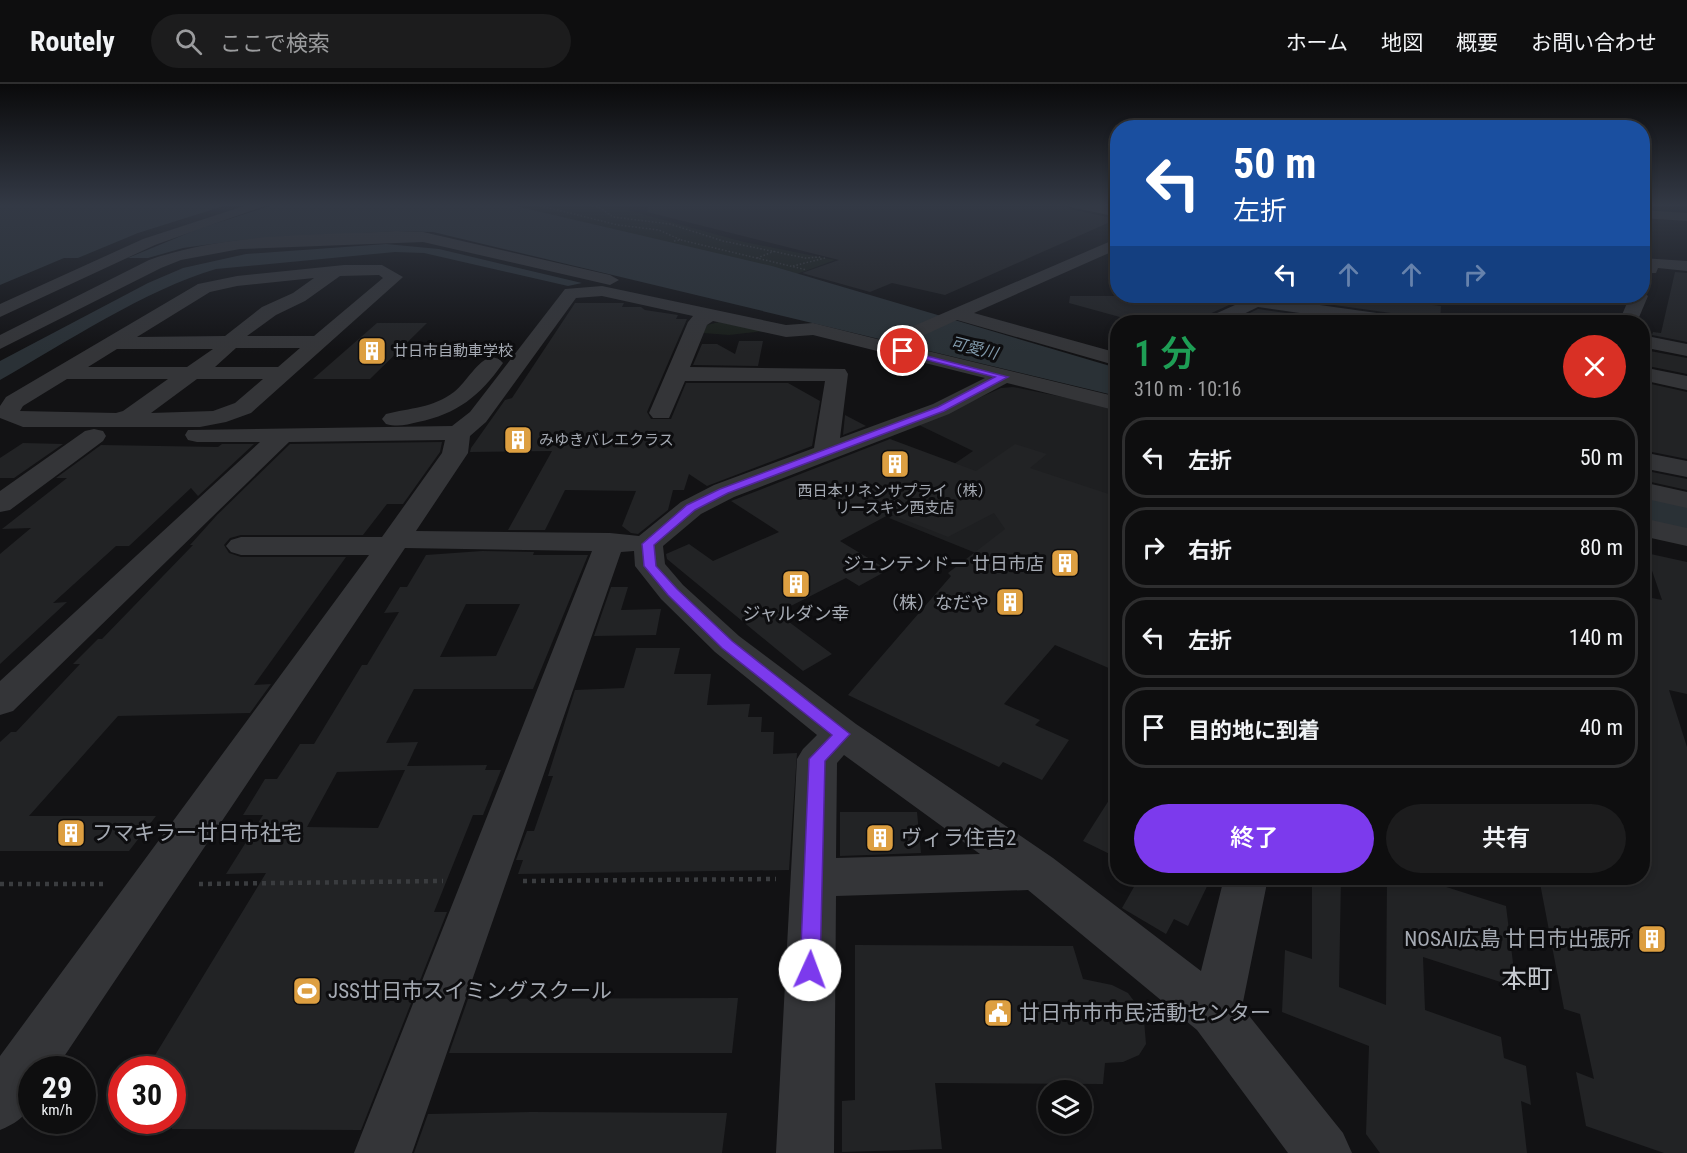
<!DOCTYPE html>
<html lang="ja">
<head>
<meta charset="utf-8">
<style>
	body { margin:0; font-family:"Roboto Condensed","Noto Sans JP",sans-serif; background:#1c1c1d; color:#f1f3f6; height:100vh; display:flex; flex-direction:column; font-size:22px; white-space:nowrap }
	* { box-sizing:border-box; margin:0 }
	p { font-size:20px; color:#9b9c9e }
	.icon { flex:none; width:33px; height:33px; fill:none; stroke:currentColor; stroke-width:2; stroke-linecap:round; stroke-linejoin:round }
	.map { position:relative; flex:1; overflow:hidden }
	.sheet { position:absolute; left:1110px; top:231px; width:540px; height:570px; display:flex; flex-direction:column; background:#0e0e0f; border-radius:24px; box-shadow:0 3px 9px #0003,0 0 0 2px #2e2e2f }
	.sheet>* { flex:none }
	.hud { position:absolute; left:1110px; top:36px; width:540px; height:183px; border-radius:24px; box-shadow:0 3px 9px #0003,0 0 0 2px #2e2e2f; background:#1a4fa0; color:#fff; overflow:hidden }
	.tools { position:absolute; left:1038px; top:996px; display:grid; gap:12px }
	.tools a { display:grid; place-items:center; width:54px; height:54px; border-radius:50%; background:#0e0e0f; box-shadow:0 3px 9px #0003,0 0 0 2px #2e2e2f; font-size:30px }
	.speed { position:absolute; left:18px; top:972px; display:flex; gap:12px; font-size:30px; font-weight:700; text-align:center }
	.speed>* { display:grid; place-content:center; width:78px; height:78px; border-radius:50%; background:#0e0e0f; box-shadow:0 3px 9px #0003,0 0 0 2px #2e2e2f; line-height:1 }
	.speed small { font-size:15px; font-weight:400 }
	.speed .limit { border:9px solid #d22; background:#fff; color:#111 }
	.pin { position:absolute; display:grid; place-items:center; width:51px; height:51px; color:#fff; margin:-26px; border:3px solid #fff; border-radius:50%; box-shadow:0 2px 6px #0007 }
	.me { position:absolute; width:66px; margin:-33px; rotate:2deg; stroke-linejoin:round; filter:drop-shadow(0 0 4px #0008) }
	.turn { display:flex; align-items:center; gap:21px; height:126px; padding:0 24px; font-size:27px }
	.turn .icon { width:78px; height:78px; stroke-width:2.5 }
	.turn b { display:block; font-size:42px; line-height:51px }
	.lanes { display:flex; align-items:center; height:57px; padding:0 24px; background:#0003; justify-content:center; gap:30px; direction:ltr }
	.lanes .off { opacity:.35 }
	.round { display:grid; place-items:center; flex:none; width:63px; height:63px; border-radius:32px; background:#1c1c1d }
	.summary { display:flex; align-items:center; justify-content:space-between; height:102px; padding:0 24px }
	h1 { font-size:36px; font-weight:600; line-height:45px; color:#1e9e55 }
	.primary-button { display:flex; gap:12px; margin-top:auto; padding:12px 24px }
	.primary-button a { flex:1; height:69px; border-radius:36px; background:#7c3aed; color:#fff; font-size:24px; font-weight:600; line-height:69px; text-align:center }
	.primary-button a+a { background:#1c1c1d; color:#f1f3f6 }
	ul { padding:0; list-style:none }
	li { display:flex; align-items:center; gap:18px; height:81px; margin:0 12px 9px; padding:0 12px; border:3px solid #2e2e2f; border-radius:24px }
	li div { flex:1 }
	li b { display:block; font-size:22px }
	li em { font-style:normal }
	header { display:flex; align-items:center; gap:36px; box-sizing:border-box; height:84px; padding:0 30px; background:#0e0e0f; border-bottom:2px solid #2e2e2f }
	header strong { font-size:28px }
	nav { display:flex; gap:33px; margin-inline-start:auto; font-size:21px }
	.search { width:420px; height:54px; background:#1c1c1d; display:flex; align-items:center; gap:15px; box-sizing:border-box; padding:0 21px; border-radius:33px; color:#9b9c9e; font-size:22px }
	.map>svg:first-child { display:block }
	.built { fill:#1e1f21 }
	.green { fill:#191e19 }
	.water { fill:#2a3136 }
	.pier { fill:#121214 }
	.building { fill:#222325; fill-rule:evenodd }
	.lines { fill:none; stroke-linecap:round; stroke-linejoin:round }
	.path-far1 { stroke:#3a3c3f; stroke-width:1.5; stroke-dasharray:1.5 2; stroke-linecap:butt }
	.path { stroke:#3a3c3f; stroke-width:4.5; stroke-dasharray:4 5; stroke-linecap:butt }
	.minor { fill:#343538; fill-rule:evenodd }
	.route { fill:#7c3aed; stroke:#51269a; stroke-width:1.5 }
	.labels { text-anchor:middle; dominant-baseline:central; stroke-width:6; stroke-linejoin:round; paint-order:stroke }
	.far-poi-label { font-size:15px; fill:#a5aab3; stroke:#0d0d0f; text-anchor:start }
	.far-water-label { font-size:16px; font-style:italic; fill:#8099aa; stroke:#0d0d0f }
	.poi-label { font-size:18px; fill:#a5aab3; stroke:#0d0d0f; text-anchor:end }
	.near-poi-label { font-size:21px; fill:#a5aab3; stroke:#0d0d0f; text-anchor:start }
	.near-quarter-label { font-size:26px; fill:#c6c9cf; stroke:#0d0d0f }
</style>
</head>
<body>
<header>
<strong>Routely</strong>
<div class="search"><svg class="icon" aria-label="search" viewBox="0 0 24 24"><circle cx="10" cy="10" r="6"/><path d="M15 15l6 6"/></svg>ここで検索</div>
<nav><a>ホーム</a><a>地図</a><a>概要</a><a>お問い合わせ</a></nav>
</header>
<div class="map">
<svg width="1687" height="1069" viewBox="0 0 1687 1069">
	<rect width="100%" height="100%" fill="#121214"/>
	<polygon class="built" points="1013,303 1117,324 1117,526 889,434 910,419 903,415 973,367 919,341 1001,304"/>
	<g class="green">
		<polygon points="507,120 605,120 744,158 835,176 797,190"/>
		<polygon points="719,238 765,247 729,251 703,249 707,241"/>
	</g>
	<g class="water">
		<polygon points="0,120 507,120 772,182 1117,284 1117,312 433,148 397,147 241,156 183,164 148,174 64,174 0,201"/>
		<path d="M386 160 439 165 582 199 568 202 424 169 395 168 216 185C145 206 65 259 0 296V277L148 199 183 184 246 170Z"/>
		<polygon points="1642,413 1687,423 1687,446 1643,436"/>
	</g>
	<polygon class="pier" points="230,120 276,120 198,145 123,176 73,176 138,149"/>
	<g class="building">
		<polygon points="649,120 1066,120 1070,125 1117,135 945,211 892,199 870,208 802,189 839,176 647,128"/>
		<polygon points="1675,188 1687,189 1687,258 1652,251 1653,248 1661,249"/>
		<polygon points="1070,212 1221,212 1240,216 1205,232 1201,238 1138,238 1069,219"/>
		<polygon points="1270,212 1429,212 1416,219 1441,222 1440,238 1410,238 1398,230"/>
		<polygon points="575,219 624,219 622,223 641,223 645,226 678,231 676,235 687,235 647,328 651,335 671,335 686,299 788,299 820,317 812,362 707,402 689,390 684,406 673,406 668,426 638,450 631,449 622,442 636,407 565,406 545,446 508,446 552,367 470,368 471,364 505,316 512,314"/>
		<polygon points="1258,225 1351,238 1231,238"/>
		<polygon points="377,239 427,239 370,295 313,295"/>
		<polygon points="739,257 763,257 758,282 693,281 702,260 717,260 735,270"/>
		<polygon points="1650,267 1687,274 1687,290 1648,282"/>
		<polygon points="1642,298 1687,308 1687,375 1642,366"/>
		<polygon points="845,331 866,342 843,351"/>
		<polygon points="890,355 976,387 1015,360 1047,370 1030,384 1118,413 1118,588 1055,561 1004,620 1040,636 1035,641 1069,656 1042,696 1003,678 999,683 848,611 951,492 948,489 1005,445 994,429 948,453 890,430 840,457 888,486 859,502 846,494 777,529 832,570 803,587 667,475 666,470 689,460 713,477 779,448 731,417"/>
		<polygon points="442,358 440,368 403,420 387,420 363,451 241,451 230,454 224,461 229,469 241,473 346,473 254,601 271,600 250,629 118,632 29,732 156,732 129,767 0,767 0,658 11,648 16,648 80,580 73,580 98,555 102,555 193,461 190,461 217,431 290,360"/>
		<polygon points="23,359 63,360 14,394 0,394 0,374"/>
		<polygon points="222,360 254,360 198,412 191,404 129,462 116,462 53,519 67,518 0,580 0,470 31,444 2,445 67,394 56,394 101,361 218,363"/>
		<polygon points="1642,386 1687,395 1687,406 1642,396"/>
		<path d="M482 467 534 468 533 471H588L533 605H414L386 659 418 658 407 682 487 681 485 686H501L483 731H473L434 828H447L361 1046 172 1045V986H146L266 789 226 790 263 731H243L265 695H277L300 660H314L362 581H367L399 528 384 529 400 503H407L426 471ZM466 520H520L496 572 440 573ZM405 686 378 744 307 743 337 688Z"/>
		<polygon points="1646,469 1687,478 1687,610 1669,606 1687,663 1687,1069 1664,1069 1586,1042 1576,988 1594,995 1580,930 1564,925 1539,794 1642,794 1642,512 1662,516"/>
		<polygon points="611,503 628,503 621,526 661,525 656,551 594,552"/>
		<polygon points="636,564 680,564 674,590 711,590 707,621 750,620 748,633 762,633 761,648 774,648 773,670 797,669 789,786 518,790 523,776 516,776 527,747 534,747 553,692 548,692 575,606 624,604"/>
		<polygon points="1118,702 1118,774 1083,757"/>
		<polygon points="840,728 917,728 921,769 840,772"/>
		<polygon points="1139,794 1211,794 1188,842 1174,835 1166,850 1122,824"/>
		<polygon points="1312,794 1341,794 1339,903 1386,921 1387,794 1418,794 1506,822 1516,903 1423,873 1425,926 1501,953 1504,974 1526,982 1531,1021 1521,1017 1527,1069 1380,1069 1366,1050 1369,962 1282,928 1285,866 1312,875"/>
		<polygon points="855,861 1073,862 1083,895 1112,901 1128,909 1137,921 1144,936 1146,960 1139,971 1123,978 1105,979 1103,1000 935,999 942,1065 842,1068 842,1017 855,1016"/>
		<polygon points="738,914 732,969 449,969 468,915"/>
		<polygon points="531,1028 727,1029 722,1069 414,1069 428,1030"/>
	</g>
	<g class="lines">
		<g class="path-far1">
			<polyline points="533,120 618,141 659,146 681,156"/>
			<polyline points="575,120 599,123 613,133 670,140 723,157 805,174 821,173"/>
			<polyline points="674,157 681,156 807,186"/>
			<polyline points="757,174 775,167"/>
			<polyline points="793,182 825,174"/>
		</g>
		<g class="path">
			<polyline points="523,797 776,795"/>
			<polyline points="0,800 107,800"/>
			<polyline points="199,800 443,797"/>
		</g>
		<g class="minor">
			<polygon points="250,120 270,120 155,161 0,233 0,220 143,155"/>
			<polygon points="1068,120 1094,120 1118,125 1118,133 1070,123"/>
			<polygon points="1642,126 1687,129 1687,137 1642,134"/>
			<path d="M396 147 423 148 610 191 619 196 610 201 423 158 240 165 181 176 161 184 0 265V251L149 176C228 148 314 152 396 147Z"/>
			<path d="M1118 154V165L974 229 1118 269V282L957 236 903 261 1118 313V327L1007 299 949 330 734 413 701 430 663 462 665 480 683 501 739 552 856 640 1053 774 1201 887 1224 794H1268L1242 923 1343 1049 1352 1069H1288L1197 946 1028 806 836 812 834 1069H776L797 675 803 665 817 651 715 568 661 515 635 482 634 467 621 468 412 1069H354L592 467 405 464 55 986H32C32 1019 34 1032 0 1046V972L369 471H241L231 468 226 462 231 456 241 453H382L442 369 445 356 289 358 13 627 0 631V597L260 358H197L188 356 185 351 188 346 452 342 470 328 565 205 602 202 786 241 813 239 881 256ZM602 212 693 232 688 238 649 329 653 334H669L685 297H825L814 364 714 401 681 418 639 452 610 449 416 447 468 369 470 352 486 338 576 214ZM713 237 786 253 813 251 985 294 933 320 840 354 848 290 845 285 690 283 707 241ZM844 671 980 770 836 774 837 679Z"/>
			<polygon points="1642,174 1687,177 1687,187 1658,184 1656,189 1644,189"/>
			<path d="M344 181H382L403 193 251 329 226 338 200 343H23L0 334V322L6 313 198 200 237 192ZM379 191 383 194 314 252H247L276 231 305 217 340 192ZM314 194 293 209 262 223 225 252 137 253 210 208 237 202ZM236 264H300L278 283H215ZM117 265H213L187 283H88ZM67 295H168L123 327 116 329 20 327 23 322ZM197 295H263L235 319 213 327 151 329Z"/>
			<polygon points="1642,207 1648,212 1637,238 1619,238 1630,212 1642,212"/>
			<polygon points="1255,212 1398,232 1408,238 1363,238 1258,223 1227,238 1203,238 1206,234"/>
			<polygon points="1642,251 1687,260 1687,272 1642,263"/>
			<path d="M492 273 499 275 503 279C480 312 457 330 418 338 407 341 397 343 386 340L382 335 386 330C410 324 433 324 454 308 467 298 477 276 492 273Z"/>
			<polygon points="1642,283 1687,292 1687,306 1642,296"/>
			<polygon points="94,345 103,347 106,352 103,357 10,426 0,428 0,407 85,347"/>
			<polygon points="1642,368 1687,377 1687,393 1642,384"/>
			<polygon points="1642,398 1687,408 1687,424 1642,414"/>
			<polygon points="1642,434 1687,444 1687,462 1642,452"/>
		</g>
	</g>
	<linearGradient id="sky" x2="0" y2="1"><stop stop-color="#0a0a0b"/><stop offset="0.45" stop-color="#333945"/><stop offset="1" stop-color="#333945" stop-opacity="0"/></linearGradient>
	<rect width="1687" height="269" fill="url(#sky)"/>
	<polygon class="route" points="900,265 1008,293 944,327 728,409 695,426 654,461 656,482 677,505 732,557 850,650 825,677 820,886 818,893 810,895 803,893 800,886 809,675 832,651 722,564 668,511 644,482 642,460 687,421 720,405 938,323 995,293 900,269"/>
	<defs>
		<g id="building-square" transform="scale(1.5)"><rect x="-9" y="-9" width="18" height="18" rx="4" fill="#dd9f41" stroke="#0d0d0f"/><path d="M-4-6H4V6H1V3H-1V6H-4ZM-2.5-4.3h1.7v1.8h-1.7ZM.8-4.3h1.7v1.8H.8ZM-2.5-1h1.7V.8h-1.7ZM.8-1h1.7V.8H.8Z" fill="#fff"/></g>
		<g id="stadium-square" transform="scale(1.5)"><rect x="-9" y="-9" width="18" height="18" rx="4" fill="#dd9f41" stroke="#0d0d0f"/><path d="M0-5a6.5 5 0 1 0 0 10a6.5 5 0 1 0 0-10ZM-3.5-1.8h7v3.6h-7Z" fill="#fff"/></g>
		<g id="civic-square" transform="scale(1.5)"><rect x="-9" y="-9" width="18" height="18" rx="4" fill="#dd9f41" stroke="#0d0d0f"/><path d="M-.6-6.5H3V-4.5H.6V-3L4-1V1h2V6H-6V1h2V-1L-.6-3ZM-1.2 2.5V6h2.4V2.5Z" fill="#fff"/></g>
	</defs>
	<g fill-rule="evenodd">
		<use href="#building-square" x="372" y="267"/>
		<use href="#building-square" x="518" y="356"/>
		<use href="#building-square" x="895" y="380"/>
		<use href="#building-square" x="1065" y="479"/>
		<use href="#building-square" x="796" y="500"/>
		<use href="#building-square" x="1010" y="518"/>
		<use href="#building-square" x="71" y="749"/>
		<use href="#building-square" x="880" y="754"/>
		<use href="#building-square" x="1652" y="855"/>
		<use href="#stadium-square" x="307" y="907"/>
		<use href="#civic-square" x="998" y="929"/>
	</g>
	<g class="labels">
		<g class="far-poi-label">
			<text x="393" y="267">廿日市自動車学校</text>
			<text x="539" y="356">みゆきバレエクラス</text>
			<text x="895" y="407" text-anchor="middle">西日本リネンサプライ（株）<tspan x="895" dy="17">リースキン西支店</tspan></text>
		</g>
		<g class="far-water-label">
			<text transform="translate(974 264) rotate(14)">可愛川</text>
		</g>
		<g class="poi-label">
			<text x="1044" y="479">ジュンテンドー 廿日市店</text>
			<text x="989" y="518">（株）なだや</text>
			<text x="796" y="529" text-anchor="middle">ジャルダン幸</text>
		</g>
		<g class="near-poi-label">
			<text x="92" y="749">フマキラー廿日市社宅</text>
			<text x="901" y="754">ヴィラ住吉2</text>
			<text x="1631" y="855" text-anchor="end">NOSAI広島 廿日市出張所</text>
			<text x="328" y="907">JSS廿日市スイミングスクール</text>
			<text x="1019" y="929">廿日市市市民活動センター</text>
		</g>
		<g class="near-quarter-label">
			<text x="1527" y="895">本町</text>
		</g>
	</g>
</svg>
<div class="tools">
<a><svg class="icon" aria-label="layers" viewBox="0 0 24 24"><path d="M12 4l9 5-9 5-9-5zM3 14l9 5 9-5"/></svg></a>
</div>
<div class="speed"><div>29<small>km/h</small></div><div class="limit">30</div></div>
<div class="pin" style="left:903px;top:267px;background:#d93025"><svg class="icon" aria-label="arrive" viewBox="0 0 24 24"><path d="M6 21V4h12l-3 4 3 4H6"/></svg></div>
<svg class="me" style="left:810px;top:886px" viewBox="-20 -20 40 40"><circle r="19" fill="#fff"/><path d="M0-13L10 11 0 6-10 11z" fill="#7c3aed"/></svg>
<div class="hud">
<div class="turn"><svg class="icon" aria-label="left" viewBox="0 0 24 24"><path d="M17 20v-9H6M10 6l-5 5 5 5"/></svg><div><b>50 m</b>左折</div></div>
<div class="lanes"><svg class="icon" aria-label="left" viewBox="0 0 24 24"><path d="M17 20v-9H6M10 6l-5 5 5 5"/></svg><svg class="icon off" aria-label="ahead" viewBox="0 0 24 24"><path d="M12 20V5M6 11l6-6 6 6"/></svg><svg class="icon off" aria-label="ahead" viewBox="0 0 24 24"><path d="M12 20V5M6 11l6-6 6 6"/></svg><svg class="icon off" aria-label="right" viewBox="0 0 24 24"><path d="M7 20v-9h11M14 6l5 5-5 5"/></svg></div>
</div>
<section class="sheet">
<div class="summary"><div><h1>1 分</h1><p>310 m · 10:16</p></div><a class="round" style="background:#d93025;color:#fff"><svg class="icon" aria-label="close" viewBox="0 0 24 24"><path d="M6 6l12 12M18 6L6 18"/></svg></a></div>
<ul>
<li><svg class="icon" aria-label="left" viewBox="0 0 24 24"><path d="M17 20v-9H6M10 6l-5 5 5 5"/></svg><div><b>左折</b></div><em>50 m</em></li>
<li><svg class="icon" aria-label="right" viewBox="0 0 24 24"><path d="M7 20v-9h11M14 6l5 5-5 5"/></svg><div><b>右折</b></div><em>80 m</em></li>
<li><svg class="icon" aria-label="left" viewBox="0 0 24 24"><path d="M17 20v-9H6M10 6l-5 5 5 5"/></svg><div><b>左折</b></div><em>140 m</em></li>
<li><svg class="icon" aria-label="arrive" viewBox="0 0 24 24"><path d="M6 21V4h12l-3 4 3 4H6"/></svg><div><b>目的地に到着</b></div><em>40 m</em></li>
</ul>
<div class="primary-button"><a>終了</a><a>共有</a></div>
</section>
</div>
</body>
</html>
